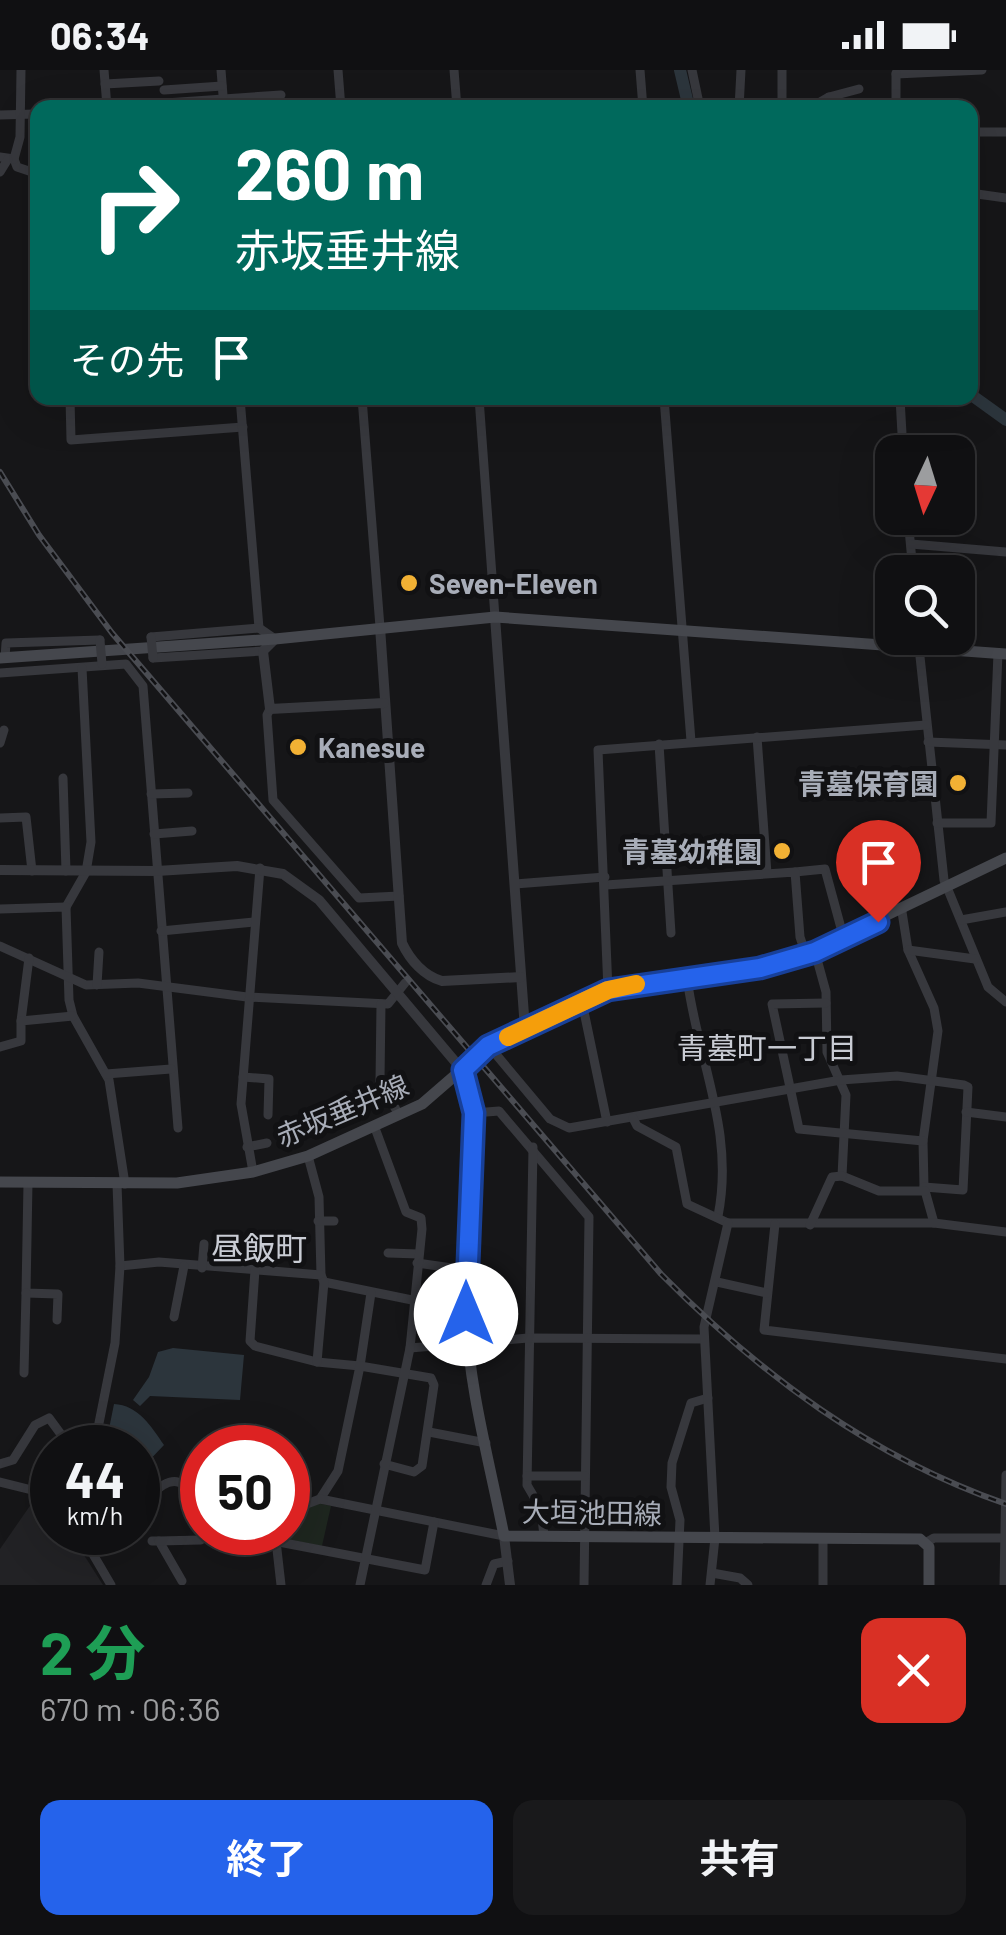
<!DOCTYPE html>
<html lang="ja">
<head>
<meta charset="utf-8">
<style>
	body { margin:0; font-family:Barlow,"Noto Sans JP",sans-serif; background:#19191b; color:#f1f3f6; height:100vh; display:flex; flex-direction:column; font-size:38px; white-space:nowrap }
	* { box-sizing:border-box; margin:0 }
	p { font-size:32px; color:#9c9d9f }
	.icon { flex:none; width:55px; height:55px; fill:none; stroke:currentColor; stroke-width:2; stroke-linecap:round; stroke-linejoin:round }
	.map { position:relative; height:1515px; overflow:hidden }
	.drawer { display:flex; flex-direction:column; background:#101012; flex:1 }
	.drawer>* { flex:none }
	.top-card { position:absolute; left:30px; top:30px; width:948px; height:305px; border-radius:20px; box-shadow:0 10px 40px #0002,0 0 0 2px #303032; background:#00695c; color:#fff; overflow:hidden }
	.needle { width:65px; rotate:184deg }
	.tools { position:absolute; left:875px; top:365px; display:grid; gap:20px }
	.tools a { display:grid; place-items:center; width:100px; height:100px; border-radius:20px; background:#101012; box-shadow:0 10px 40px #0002,0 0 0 2px #303032; font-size:50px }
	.speed { position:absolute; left:30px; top:1355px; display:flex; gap:20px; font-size:50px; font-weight:700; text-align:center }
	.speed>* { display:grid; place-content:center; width:130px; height:130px; border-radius:50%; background:#101012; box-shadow:0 10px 40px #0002,0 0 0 2px #303032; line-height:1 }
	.speed small { font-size:25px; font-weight:400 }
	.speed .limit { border:15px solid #d22; background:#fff; color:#111 }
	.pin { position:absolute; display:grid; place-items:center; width:85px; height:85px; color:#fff; margin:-102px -42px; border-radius:50% 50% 50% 0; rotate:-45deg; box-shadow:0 0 10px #0007 }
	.pin .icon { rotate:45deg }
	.me { position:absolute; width:110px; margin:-55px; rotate:0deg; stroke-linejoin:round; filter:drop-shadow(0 0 8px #0008) }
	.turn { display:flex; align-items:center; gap:35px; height:210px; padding:0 40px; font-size:45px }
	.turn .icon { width:130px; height:130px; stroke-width:2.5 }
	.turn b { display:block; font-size:70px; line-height:85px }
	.then { display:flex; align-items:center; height:95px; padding:0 40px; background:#0003; gap:20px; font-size:38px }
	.round { display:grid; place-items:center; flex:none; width:105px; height:105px; border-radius:20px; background:#19191b }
	.headline { display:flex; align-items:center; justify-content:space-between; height:170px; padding:0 40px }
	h1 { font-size:60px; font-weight:700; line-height:75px; color:#1e9e55 }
	.cta { display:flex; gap:20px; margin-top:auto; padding:20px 40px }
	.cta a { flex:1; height:115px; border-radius:20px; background:#2563eb; color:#fff; font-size:40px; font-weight:700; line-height:115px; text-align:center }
	.cta a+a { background:#19191b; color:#f1f3f6 }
	.status { display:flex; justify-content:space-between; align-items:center; height:70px; padding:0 50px; background:#101012; direction:ltr }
	.status svg { height:28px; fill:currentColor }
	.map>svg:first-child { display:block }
	.built { fill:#222225 }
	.green { fill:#1e261f }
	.water { fill:#2c353c }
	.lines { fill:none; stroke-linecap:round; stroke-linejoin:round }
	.river { stroke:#2c353c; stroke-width:12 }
	.minor { stroke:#37383d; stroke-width:9 }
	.tertiary { stroke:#37383d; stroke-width:10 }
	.secondary { stroke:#45474d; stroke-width:11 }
	.rail-casing { stroke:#4a4c52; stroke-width:6 }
	.rail { stroke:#111113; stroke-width:2.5; stroke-dasharray:8; stroke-linecap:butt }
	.minor-bridge { stroke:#37383d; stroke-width:9 }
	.route-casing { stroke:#184099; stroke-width:25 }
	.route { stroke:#2563eb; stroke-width:18 }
	.slow { stroke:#f59e0b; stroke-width:18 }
	.poi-dot { fill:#f2b134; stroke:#111113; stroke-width:4 }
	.labels { text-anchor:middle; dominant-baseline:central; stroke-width:10; stroke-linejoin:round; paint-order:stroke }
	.poi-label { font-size:28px; font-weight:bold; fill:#a8adb8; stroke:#111113; text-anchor:start }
	.street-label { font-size:28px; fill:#a8adb8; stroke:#111113 }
	.neighbourhood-label { font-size:30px; fill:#c9ccd4; stroke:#111113 }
	.quarter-label { font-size:32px; fill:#c9ccd4; stroke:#111113 }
</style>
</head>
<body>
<div class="status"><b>06:34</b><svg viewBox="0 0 49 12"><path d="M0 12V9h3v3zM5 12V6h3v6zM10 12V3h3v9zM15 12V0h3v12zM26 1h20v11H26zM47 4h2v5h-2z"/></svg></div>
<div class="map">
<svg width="1006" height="1515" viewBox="0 0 1006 1515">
	<rect width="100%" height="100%" fill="#161618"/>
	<polygon class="built" points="34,1430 52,1435 52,1462 70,1463 103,1515 0,1515 0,1479"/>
	<polygon class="green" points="317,1433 331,1436 322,1476 281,1468 278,1463 288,1462 288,1444"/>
	<g class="water">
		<polygon points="173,1278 244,1285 240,1330 150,1326 140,1336 133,1330 149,1307 158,1282"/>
		<path d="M114 1334C138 1335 151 1356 164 1375L142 1398H138V1378L106 1374Z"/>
	</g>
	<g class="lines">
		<g class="river">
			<polyline points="680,0 689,38"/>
			<polyline points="970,324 1006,350"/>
		</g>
		<g class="minor">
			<polyline points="104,0 107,37 281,25"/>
			<polyline points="221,0 224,38"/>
			<polyline points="338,0 341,38"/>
			<polyline points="454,0 457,38"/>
			<polyline points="640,0 643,38"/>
			<polyline points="692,0 700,38"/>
			<polyline points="896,4 982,0"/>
			<polyline points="105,14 159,11"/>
			<polyline points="164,20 222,16"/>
			<polyline points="739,38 741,0"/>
			<polyline points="782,38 782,0"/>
			<polyline points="810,38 829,27"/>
			<polyline points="829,38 829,27 859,19"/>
			<polyline points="896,38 896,3"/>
			<polyline points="0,45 35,44"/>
			<polyline points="970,62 1006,62"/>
			<polyline points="0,87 14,89 17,97 38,104"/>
			<polyline points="14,89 20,67 21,0"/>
			<polyline points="0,102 8,89"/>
			<polyline points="970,123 1006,128"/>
			<polyline points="70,328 71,370 243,357"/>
			<polyline points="240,328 259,558"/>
			<polyline points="362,328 380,557"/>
			<polyline points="479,328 495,547"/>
			<polyline points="664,328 691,671"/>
			<polyline points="900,328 903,382"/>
			<polyline points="908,448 913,502"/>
			<polyline points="911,474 1006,482"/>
			<polyline points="151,567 259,558 275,569"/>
			<polyline points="918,568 944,810 988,917 1006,932"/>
			<polyline points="5,588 6,573 100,570"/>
			<polyline points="153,588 263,581"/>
			<polyline points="0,603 126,594 143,616 178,1058"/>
			<polyline points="270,639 267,645 273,730 359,828 399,826"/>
			<polyline points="757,667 767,803"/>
			<polyline points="928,672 1006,675"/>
			<polyline points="0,673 4,660"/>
			<polyline points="659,674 671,863"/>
			<polyline points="63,708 66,801"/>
			<polyline points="151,724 188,723"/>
			<polyline points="0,748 26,747 32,801"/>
			<polyline points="937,753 991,753 998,583"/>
			<polyline points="154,764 192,761"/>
			<polyline points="795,802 825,799 844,869"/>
			<polyline points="515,814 605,807"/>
			<polyline points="606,815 795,802 800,867 806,885"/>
			<polyline points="66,837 86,802 91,772 82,598"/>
			<polyline points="0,839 66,837 69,930 73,946 109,1010 125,1114"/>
			<polyline points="902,842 908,880 934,938 938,961 923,1071 924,1117 934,1153"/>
			<polyline points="961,850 1006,842"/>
			<polyline points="161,861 254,852"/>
			<polyline points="0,876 86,915 138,913 247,927 388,934 405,913"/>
			<polyline points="908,880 975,889"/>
			<polyline points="815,882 826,922 827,982 846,1025 842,1106"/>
			<path d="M687 908C698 992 735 1061 718 1146"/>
			<polyline points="97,915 99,882"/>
			<polyline points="608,920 598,680 926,655"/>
			<polyline points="582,932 607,1052"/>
			<polyline points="826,933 772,934 799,1059 923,1071"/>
			<polyline points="381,934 380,1011 399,1045"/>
			<polyline points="21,951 29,888"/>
			<polyline points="489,976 550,1049 569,1058 841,1010 897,1006 964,1015 968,1017 963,1120 924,1117"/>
			<polyline points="0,977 21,971 21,951 73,946"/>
			<polyline points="106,1004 171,999"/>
			<polyline points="243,1007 269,1009 268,1045"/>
			<polyline points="966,1042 1006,1047"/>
			<polyline points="474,1043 499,1041 589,1147 584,1515"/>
			<polyline points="633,1048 637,1056 676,1077 687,1134 728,1153 934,1153 1006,1162"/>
			<polyline points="247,1077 267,1073"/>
			<polyline points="533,1077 527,1415 541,1439 544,1466"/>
			<polyline points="308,1086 319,1127 321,1205"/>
			<polyline points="253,1102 241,1034 260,798"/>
			<polyline points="842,1106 879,1121 925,1121"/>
			<polyline points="28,1113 26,1223 58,1224 57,1250"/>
			<polyline points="318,1151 334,1151"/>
			<polyline points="775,1154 764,1260 1006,1289"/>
			<polyline points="810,1155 832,1107 842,1106"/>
			<polyline points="388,1183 419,1184"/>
			<polyline points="417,1193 466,1200"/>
			<polyline points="120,1196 159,1192 321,1205 324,1212 412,1230"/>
			<polyline points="202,1198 204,1174"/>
			<polyline points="255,1200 250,1271 255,1276 317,1292 360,1296 371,1223"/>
			<polyline points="717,1212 767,1223"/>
			<polyline points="174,1247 184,1196"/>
			<polyline points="410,1278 528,1268 704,1269"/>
			<polyline points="317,1292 324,1212"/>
			<polyline points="24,1303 26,1223"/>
			<polyline points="429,1362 486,1373"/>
			<polyline points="94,1378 115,1273 120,1196 117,1114"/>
			<polyline points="0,1394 13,1390 35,1355 49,1348 71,1378"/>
			<polyline points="527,1406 585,1406"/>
			<polyline points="0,1412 52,1425"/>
			<path d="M138 1414 150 1426C180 1395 190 1419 202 1447"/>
			<polyline points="320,1429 338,1401 360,1296 431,1308 434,1315 422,1396 414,1402 384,1394"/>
			<polyline points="288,1441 320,1429 504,1466"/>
			<polyline points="80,1462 111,1515"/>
			<polyline points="232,1462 248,1468 275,1463"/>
			<polyline points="275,1462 281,1515"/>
			<polyline points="152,1471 159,1471 182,1511"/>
			<polyline points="159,1471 201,1470"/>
			<polyline points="279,1472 425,1500 434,1452"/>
			<polyline points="927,1472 934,1468 1005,1468"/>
			<polyline points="712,1503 740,1508 748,1515"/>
			<polyline points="360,1515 410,1278 422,1159 421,1148 406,1142 375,1058"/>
			<polyline points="486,1515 494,1494 508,1491"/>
			<polyline points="677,1515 680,1450 671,1417 672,1393 691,1333 708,1328"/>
			<polyline points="710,1515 715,1468 704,1257 728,1153"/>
			<polyline points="823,1515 823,1468"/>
			<polyline points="1004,1515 1006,1405"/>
		</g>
		<g class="tertiary">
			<polyline points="495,547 525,959"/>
			<path d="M380 557 402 873C410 890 424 906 442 911L521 907"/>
			<polyline points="275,569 263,581 270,639 384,633"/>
			<polyline points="0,800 157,801 237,796 283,804 319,830 463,1001"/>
			<polyline points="504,1466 510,1515"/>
		</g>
		<g class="secondary">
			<polyline points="0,588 275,569 495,547 1006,584"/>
			<path d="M463 1001C488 1066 464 1172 466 1246 469 1319 490 1394 504 1466L920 1469 929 1477V1515"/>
			<polyline points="0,1112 177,1113 253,1102 308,1086 422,1034 489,976 608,920 799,887 1006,788"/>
		</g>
		<g class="rail-casing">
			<path id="rail" d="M0 402 39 465 112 563 661 1204C761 1305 871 1387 1006 1434"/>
		</g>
		<use href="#rail" class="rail"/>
		<g class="minor-bridge">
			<polyline points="151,567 153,588"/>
			<polyline points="100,570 102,594"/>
		</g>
	</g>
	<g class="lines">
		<g class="route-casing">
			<polyline id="route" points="466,1244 474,1043 463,1000 488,976 608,920 760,898 815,882 878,852"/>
		</g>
		<use href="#route" class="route"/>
		<polyline class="slow" points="508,967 608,920 636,914"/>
	</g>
	<g class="poi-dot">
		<circle cx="409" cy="513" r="10"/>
		<circle cx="298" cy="677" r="10"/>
		<circle cx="958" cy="713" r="10"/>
		<circle cx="782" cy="781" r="10"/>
	</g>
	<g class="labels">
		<g class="poi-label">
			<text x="429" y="513">Seven-Eleven</text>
			<text x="318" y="677">Kanesue</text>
			<text x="938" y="713" text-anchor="end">青墓保育園</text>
			<text x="762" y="781" text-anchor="end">青墓幼稚園</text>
		</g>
		<g class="street-label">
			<text transform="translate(342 1040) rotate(-23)">赤坂垂井線</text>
			<text transform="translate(592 1442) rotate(1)">大垣池田線</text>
		</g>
		<g class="neighbourhood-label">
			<text x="767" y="977">青墓町一丁目</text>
		</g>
		<g class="quarter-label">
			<text x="259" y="1177">昼飯町</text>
		</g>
	</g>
</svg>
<div class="tools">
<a><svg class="needle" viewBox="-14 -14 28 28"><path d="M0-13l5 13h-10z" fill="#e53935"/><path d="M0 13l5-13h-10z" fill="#9c9d9f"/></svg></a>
<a><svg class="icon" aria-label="search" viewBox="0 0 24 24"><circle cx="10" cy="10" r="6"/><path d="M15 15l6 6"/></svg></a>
</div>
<div class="speed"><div>44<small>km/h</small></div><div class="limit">50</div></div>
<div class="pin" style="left:878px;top:852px;background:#d93025"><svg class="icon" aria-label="arrive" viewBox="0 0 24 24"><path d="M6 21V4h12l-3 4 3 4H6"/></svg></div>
<svg class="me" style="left:466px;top:1244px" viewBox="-20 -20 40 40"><circle r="19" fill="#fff"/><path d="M0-13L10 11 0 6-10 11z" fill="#2563eb"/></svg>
<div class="top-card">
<div class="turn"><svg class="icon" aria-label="right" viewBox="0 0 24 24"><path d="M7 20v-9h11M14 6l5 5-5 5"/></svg><div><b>260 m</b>赤坂垂井線</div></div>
<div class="then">その先<svg class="icon" aria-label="arrive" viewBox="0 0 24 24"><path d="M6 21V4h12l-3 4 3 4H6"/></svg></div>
</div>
</div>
<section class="drawer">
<div class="headline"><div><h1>2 分</h1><p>670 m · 06:36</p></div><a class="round" style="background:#d93025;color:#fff"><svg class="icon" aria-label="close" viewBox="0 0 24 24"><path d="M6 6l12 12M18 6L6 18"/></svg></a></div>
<div class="cta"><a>終了</a><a>共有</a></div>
</section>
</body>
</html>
